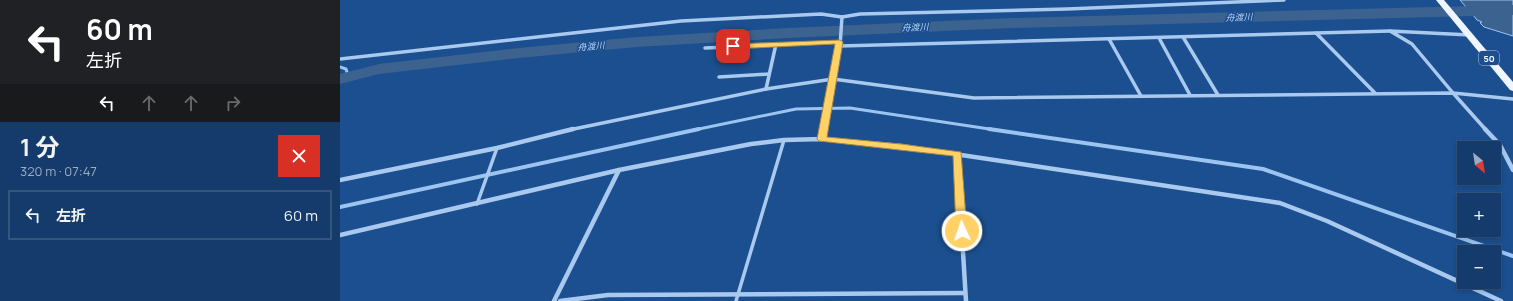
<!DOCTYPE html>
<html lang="ja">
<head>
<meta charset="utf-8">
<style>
	body { margin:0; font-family:Manrope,"Noto Sans JP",sans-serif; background:#214673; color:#f1f3f6; height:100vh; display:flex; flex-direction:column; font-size:15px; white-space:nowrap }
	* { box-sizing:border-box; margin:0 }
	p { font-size:13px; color:#9dadc1 }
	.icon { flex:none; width:22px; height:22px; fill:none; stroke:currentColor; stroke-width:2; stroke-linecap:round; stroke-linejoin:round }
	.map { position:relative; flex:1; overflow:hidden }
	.panel { display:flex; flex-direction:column; background:#143b6b; width:340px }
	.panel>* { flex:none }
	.top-card { background:#202124; color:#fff; overflow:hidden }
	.needle { width:26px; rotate:150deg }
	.fabs { position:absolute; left:1117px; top:141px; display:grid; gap:8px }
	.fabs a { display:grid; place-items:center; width:44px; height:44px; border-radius:0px; background:#143b6b; box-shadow:0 2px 6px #0003,0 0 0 1px #33557e; font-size:20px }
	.pin { position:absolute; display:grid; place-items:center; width:34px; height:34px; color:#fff; margin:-17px; border-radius:8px; box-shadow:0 2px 6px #0006 }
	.me { position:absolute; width:44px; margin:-22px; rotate:357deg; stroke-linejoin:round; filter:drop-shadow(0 0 3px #0008) }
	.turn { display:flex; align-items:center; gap:14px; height:84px; padding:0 20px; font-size:18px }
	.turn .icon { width:52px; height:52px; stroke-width:2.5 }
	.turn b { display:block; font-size:28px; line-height:34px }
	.lanes { display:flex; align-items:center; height:38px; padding:0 20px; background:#0003; justify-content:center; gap:20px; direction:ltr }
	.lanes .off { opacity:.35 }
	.round { display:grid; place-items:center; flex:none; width:42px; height:42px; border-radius:0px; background:#214673 }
	.headline { display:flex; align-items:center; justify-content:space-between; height:68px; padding:0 20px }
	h1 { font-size:24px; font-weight:700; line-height:30px }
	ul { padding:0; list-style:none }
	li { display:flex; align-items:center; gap:12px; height:50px; margin:0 8px 6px; padding:0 12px; border:2px solid #33557e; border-radius:0px }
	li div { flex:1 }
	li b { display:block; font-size:15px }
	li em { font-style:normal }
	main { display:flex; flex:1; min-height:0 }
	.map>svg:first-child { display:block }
	.water { fill:#3c6290; stroke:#9cc4f0 }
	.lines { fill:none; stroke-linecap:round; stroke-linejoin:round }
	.stream-far1 { stroke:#9cc4f0; stroke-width:3 }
	.stream { stroke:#9cc4f0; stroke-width:4 }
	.river { fill:#3c6290; fill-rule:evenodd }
	.service { stroke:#a9c9ee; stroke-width:3.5 }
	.minor-far1 { stroke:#a9c9ee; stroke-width:3.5 }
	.minor { stroke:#a9c9ee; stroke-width:4.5 }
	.primary { fill:#f0f6ff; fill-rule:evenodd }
	.route { fill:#ffd166; stroke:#a68842 }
	.labels { text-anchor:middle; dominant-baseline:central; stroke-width:3; stroke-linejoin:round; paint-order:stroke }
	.far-water-label { font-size:9px; font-style:italic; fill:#b5d3f5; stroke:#1b4f8f }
	.shield { fill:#1b4f8f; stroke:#bbcadd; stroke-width:1 }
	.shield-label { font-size:9px; font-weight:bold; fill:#fff }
</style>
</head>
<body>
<main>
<section class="panel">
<div class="top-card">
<div class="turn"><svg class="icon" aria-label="left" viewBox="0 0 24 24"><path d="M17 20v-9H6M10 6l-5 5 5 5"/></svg><div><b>60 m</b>左折</div></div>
<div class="lanes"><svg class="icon" aria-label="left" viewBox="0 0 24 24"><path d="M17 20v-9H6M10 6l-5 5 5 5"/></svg><svg class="icon off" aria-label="ahead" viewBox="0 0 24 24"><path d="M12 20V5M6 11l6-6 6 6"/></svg><svg class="icon off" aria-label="ahead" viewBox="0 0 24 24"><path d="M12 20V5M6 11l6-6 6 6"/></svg><svg class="icon off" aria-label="right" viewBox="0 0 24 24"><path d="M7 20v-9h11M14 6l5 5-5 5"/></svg></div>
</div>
<div class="headline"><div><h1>1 分</h1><p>320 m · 07:47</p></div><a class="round" style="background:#d93025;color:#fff"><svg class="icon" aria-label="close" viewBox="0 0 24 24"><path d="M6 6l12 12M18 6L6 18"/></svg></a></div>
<ul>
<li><svg class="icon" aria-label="left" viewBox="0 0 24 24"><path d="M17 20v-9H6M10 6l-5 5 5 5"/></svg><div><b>左折</b></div><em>60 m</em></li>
</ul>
</section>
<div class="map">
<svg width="1173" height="301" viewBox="0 0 1173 301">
	<rect width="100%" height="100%" fill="#1b4f8f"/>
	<polygon class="water" points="1120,0 1173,0 1173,36 1144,27 1140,23 1142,22 1137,20 1129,10 1131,9 1126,7"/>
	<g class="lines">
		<g class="stream-far1">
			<polyline points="0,67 6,69 9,78"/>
			<polyline points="354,130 456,109 510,108 656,130"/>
		</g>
		<g class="stream">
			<polyline points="649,129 923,169 1173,256"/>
			<polyline points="0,207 359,129"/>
		</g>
		<polygon class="river" points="1173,5 1173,15 672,28 448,38 297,47 179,58 39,74 0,84 0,74 39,64 179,48 297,37 448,28 672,18"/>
		<g class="service">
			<polyline points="137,204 157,148"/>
			<polyline points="396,301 444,140"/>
		</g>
		<g class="minor-far1">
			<polyline points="976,33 1035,93"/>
			<polyline points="1130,35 1050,31 1072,44 1113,93 1173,99"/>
			<polyline points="843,37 878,95"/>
			<polyline points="819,38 850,95"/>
			<polyline points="769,39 801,96"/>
			<polyline points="500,46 1050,31"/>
			<polyline points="365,48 500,42"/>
			<polyline points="0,59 341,21 481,14 502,17 520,14 727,9 944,0"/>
			<polyline points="379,77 429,74"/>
			<polyline points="426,89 436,44"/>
			<polyline points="229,130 426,89 493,79 634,98 1113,93 1146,130"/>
			<polyline points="484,130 500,46 502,17"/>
		</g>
		<g class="minor">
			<polyline points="1145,129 1160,145 1173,170"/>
			<polyline points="482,139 484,129"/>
			<polyline points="617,154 626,301"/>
			<polyline points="0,180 157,148 233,129"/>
			<polyline points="0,235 279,170 411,144 444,140 482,139 561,146 940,203 987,221 1161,301"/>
			<polyline points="214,301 279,170"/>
			<polyline points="220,301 268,295 625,293"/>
		</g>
		<polygon class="primary" points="1096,0 1104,0 1173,82 1173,91 1170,90"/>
	</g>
	<polygon class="route" points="500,40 503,42 487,137 561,144 621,152 627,231 625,234 618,234 616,231 613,156 479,141 477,139 495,44 393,49 389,46 393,44"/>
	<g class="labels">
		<g class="far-water-label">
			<text transform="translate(899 17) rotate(-2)">舟渡川</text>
			<text transform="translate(575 27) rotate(-2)">舟渡川</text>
			<text transform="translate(251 46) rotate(-5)">舟渡川</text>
		</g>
		<rect class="shield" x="1139" y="51" width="20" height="14" rx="3"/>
		<g class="shield-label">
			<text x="1149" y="58">50</text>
		</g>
	</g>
</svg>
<div class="fabs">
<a><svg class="needle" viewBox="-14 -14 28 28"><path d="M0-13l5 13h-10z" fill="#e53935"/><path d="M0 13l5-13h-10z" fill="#9dadc1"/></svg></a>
<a>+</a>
<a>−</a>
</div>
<div class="pin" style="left:393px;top:46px;background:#d93025"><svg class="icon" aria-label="arrive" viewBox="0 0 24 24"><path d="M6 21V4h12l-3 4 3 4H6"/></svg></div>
<svg class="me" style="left:622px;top:231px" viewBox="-20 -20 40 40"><circle r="17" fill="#ffd166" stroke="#fff" stroke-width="3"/><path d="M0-11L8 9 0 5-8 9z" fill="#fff"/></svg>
</div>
</main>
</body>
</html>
